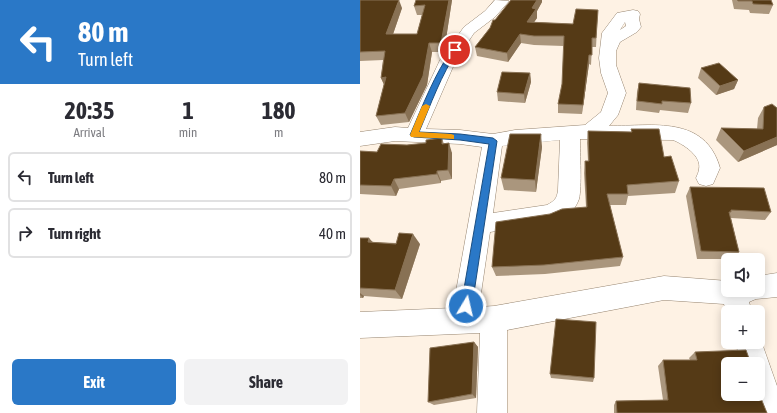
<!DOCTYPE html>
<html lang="en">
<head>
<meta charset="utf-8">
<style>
	body { margin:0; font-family:"Asap Condensed",sans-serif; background:#f2f2f3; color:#2b2b33; height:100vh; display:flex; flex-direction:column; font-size:15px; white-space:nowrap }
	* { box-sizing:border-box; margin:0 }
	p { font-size:13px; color:#7c7c81 }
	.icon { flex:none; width:22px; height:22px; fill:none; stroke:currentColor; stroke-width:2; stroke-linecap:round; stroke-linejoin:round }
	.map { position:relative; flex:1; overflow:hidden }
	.sheet { display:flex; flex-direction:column; background:#fff; width:360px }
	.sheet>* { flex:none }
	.banner { background:#2a78c7; color:#fff; overflow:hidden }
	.controls { position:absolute; left:361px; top:253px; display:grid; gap:8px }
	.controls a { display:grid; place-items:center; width:44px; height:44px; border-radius:6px; background:#fff; box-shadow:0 2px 10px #0003; font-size:20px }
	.pin { position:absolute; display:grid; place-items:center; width:34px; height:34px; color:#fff; margin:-17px; border:2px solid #fff; border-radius:50%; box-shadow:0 1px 4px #0007 }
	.me { position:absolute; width:44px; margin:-22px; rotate:9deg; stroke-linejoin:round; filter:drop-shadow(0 0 3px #0008) }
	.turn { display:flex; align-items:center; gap:14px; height:84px; padding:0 12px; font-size:18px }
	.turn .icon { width:52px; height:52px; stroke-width:2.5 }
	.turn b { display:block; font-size:28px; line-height:34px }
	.eta { display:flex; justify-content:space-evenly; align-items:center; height:68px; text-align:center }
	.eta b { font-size:24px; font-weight:700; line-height:28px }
	.action { display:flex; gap:8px; margin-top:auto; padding:8px 12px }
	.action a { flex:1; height:46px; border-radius:6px; background:#2a78c7; color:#fff; font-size:16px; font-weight:700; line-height:46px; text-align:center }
	.action a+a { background:#f2f2f3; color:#2b2b33 }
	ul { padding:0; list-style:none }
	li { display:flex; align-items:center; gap:12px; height:50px; margin:0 8px 6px; padding:0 4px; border:2px solid #e1e1e2; border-radius:6px }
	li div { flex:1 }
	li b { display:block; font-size:15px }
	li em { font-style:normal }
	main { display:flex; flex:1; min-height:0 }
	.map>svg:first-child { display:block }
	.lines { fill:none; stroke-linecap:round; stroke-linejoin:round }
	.minor-casing { stroke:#978570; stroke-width:1 }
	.minor { fill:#fff; fill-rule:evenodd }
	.wall { fill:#aa967d }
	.shaded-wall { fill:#887154 }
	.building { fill:#553a16; stroke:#887154 }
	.route { fill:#2a78c7; stroke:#1b4e81 }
	.slow { fill:#f59e0b }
</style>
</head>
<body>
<main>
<section class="sheet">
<div class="banner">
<div class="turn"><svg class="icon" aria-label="left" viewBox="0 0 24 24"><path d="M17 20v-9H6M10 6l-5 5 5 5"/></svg><div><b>80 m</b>Turn left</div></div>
</div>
<div class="eta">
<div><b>20:35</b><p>Arrival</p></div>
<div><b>1</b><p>min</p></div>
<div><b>180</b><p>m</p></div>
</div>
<ul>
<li><svg class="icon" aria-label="left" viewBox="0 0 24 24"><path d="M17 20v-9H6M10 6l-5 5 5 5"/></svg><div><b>Turn left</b></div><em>80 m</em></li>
<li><svg class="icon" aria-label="right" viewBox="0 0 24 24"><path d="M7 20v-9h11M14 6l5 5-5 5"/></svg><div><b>Turn right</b></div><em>40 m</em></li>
</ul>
<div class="action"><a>Exit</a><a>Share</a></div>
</section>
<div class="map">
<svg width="417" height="413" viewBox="0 0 417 413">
	<rect width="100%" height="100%" fill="#fef2e4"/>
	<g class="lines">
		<g class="minor-casing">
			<g id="minor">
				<path d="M135 0 149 1 135 17 114 33 96 60 66 129 100 130 133 134 155 130 225 125 241 112 248 93 241 73 239 58 242 33 257 13 273 10 278 11 280 14 279 19 281 27 277 32 260 42 256 51V65L266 93 258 115 249 126C293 126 345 115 360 168L353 184 346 186 339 184 336 178C337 175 339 172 339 169 342 156 323 144 313 140L220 139C220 153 222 187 219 199 215 212 203 219 191 223L130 232 119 307 134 306 304 276 368 281V290H398V276L417 273V297L396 299 389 302 392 312H368V317L364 304 304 300 147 330V413H117L120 333 0 338V312L93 308 122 147 100 144 35 141 0 146V132L35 127 48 128 80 60 104 27 125 11ZM265 22 266 26 260 30ZM200 140 198 190C197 199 194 201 187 205L133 213 142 146Z"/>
				<polygon points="398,332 417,386 417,413 396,413 390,394 398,394 398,364 382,364 375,342 398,342"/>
			</g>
		</g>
		<use href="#minor" class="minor"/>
	</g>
	<g class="wall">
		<polygon points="0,0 42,8 33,34 57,34 62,15 57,15 54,6 92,0 84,52 72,52 67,85 49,122 21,125 16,116 24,84 21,78 23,60 0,61"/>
		<polygon points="151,0 182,0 182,2 177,11 177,18 174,22 213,24 238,10 236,47 232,47 231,65 229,64 222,114 198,113 198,104 202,84 204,46 174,45 161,43 148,62 117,56 115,47"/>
		<polygon points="372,0 411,0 413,5 409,14 390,13 389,10 374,9"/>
		<polygon points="341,68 378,80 374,89 356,95 338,78"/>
		<polygon points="170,73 171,82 165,103 138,101 137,92"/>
		<polygon points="279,83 331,103 328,113 300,110 299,113 276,110 277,92"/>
		<polygon points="404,107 417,145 378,162 356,140 361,128 397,129 398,118"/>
		<polygon points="271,129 304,157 319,181 315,193 268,196 266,205 250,205 263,257 260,266 185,274 136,276 132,267 190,214 226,207 224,173 225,161 228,161 227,143 228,131 271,132"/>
		<polygon points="82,138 84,144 92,153 92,179 81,181 81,183 39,189 36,196 0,194 0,151 17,152 47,145 66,143"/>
		<polygon points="182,147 176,192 144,190 141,178"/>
		<polygon points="330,187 411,212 405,220 371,218 379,252 374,259 337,259 326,196"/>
		<polygon points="0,238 13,242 60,244 42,299 4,296 3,298 0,298"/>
		<polygon points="114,342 118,347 116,398 74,405 68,402"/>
		<polygon points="335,352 368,364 407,413 254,413 254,405 256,401 303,400 298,366 303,360 330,360 329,358"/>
		<polygon points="190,374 234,378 233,382 191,378"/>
	</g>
	<g class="shaded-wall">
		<polygon points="39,0 42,8 30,43 26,34"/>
		<polygon points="89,0 92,0 84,52 81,43"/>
		<polygon points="177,0 182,0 182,2 177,11 177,18 168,31 167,22 172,8"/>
		<polygon points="160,34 161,43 148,62 147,53"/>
		<polygon points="69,43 72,52 67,85 49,122 45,113"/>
		<polygon points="229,55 229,64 222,114 223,105"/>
		<polygon points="170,73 171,82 165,103 164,94"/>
		<polygon points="26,77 25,87 21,78"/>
		<polygon points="378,80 374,89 356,95 360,86"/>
		<polygon points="181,134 182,147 176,192 175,180"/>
		<polygon points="417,137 417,145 378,162 384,151"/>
		<polygon points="89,143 92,153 92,179 88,170"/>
		<polygon points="77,171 81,181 81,183 77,174"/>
		<polygon points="34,179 39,189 36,196 31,186"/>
		<polygon points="53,234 60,244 42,299 35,290"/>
		<polygon points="9,238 18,248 8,242"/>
		<polygon points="0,293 4,296 3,298 0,295"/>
		<polygon points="114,342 118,347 116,398 112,394"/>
	</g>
	<g class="building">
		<polygon points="0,0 39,0 26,34 57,34 65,5 54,6 56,0 89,0 81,43 69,43 63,76 45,113 16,116 26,77 21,78 25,51 0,52"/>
		<polygon points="151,0 177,0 172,8 176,9 167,22 213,24 216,9 238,10 236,38 232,38 232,55 229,55 223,105 198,104 202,84 204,36 174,36 160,34 147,53 115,47 130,28 133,20 135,20"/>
		<polygon points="377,0 411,0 413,5 393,4 392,1 378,1"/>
		<polygon points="359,63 378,80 360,86 341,68"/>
		<polygon points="142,72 170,73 164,94 137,92"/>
		<polygon points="279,83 330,88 331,103 302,101 302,104 277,101"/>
		<polygon points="412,104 417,108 417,137 384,151 361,128 403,129 404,107"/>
		<polygon points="271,129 299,129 304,157 311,156 319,181 267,185 268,194 247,194 263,257 184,265 132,267 136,222 190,214 202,209 227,207 225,161 229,161 228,131 272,132"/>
		<polygon points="150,134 181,134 175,180 141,178"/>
		<polygon points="82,138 82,144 89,143 88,170 77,171 77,174 34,179 31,186 0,185 0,151 17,152 21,144 47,145 66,143 66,140"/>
		<polygon points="330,187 404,188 411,212 371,210 371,212 369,212 379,252 341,251"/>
		<polygon points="39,233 53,234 35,290 0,288 0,238 9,238 8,242 36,244"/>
		<polygon points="196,319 236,322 234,378 190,374"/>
		<polygon points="114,342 112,394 68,402 70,348"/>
		<polygon points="386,350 391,364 368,364 368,394 398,394 398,391 407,413 257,413 256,401 308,400 303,360 337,360 335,352"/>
	</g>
	<path class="route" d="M93 48 98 50C81 75 71 104 59 132L100 134 133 138 137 141 112 306 110 310 106 311 103 310 101 306 129 144 100 140 54 137 50 135C63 105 74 75 93 48Z"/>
	<polygon class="slow" points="66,104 70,106 59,132 91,134 94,135 94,139 51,137 50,135 62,106"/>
</svg>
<div class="controls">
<a><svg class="icon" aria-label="sound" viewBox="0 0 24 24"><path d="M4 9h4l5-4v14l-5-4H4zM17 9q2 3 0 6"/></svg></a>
<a>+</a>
<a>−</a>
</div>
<div class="pin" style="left:95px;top:50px;background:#d93025"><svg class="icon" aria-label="arrive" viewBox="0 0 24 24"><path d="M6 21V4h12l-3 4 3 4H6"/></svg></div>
<svg class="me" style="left:106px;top:306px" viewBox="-20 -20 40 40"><circle r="17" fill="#2a78c7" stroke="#fff" stroke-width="3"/><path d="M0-11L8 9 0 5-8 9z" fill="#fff"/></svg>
</div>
</main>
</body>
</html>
